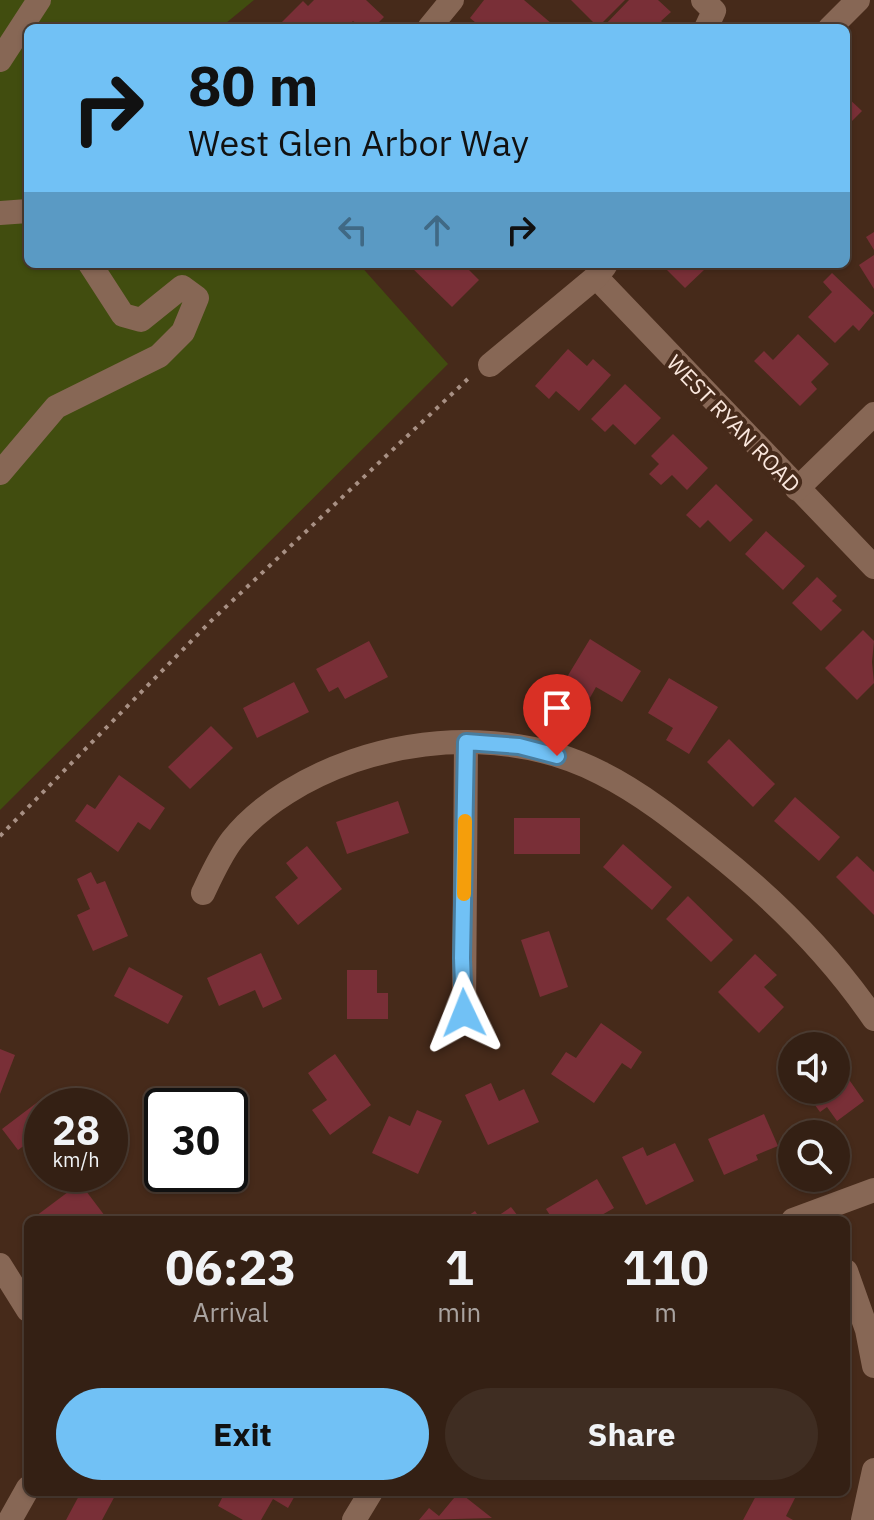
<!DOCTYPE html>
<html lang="en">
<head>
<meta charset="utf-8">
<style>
	body { margin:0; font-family:"IBM Plex Sans",sans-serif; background:#3f2d22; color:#f1f3f6; height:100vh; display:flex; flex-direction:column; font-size:30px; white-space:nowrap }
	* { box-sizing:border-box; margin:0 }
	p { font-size:26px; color:#a9a3a0 }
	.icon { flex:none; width:44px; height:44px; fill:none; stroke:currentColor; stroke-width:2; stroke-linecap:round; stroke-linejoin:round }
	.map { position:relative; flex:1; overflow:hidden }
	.drawer { position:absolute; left:24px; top:1216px; width:826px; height:280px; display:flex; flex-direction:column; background:#342014; border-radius:12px; box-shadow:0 2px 6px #0004,0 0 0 2px #4e3e34 }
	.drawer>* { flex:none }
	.guide { position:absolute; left:24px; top:24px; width:826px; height:244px; border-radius:12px; box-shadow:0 2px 6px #0004,0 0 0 2px #4e3e34; background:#71c1f5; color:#111; overflow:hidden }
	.tools { position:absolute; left:778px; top:1032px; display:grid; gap:16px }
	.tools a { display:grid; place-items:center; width:72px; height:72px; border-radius:50%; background:#342014; box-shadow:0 2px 6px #0004,0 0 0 2px #4e3e34; font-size:40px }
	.speed { position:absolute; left:24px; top:1088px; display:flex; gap:16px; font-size:40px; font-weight:700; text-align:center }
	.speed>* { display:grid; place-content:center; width:104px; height:104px; border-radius:50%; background:#342014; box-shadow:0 2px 6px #0004,0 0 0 2px #4e3e34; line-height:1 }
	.speed small { font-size:20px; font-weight:400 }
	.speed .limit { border:4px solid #111; border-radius:12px; background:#fff; color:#111 }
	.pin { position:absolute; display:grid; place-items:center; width:68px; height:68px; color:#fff; margin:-82px -34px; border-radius:50% 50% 50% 0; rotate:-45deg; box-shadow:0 0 8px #0007 }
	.pin .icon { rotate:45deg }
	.me { position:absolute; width:88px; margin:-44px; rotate:358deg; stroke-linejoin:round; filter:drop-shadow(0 0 6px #0008) }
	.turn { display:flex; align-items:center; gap:28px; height:168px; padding:0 32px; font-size:36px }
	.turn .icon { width:104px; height:104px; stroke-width:2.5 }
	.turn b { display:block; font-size:56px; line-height:68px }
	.lanes { display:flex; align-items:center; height:76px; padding:0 32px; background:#0003; justify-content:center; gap:40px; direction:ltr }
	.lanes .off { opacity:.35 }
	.eta { display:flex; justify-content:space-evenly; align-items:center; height:136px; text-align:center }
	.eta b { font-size:48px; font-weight:700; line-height:56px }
	.primary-button { display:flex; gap:16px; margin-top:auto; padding:16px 32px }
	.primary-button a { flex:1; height:92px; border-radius:48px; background:#71c1f5; color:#111; font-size:32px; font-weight:700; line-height:92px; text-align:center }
	.primary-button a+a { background:#3f2d22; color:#f1f3f6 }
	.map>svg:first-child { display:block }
	.green { fill:#414d0f }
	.building { fill:#792f37 }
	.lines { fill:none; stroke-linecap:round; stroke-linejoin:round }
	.path { stroke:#a89084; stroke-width:4; stroke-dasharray:4 6; stroke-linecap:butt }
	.minor { stroke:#876755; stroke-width:24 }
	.route-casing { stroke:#497d9f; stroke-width:20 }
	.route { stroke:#71c1f5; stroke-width:14 }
	.slow { stroke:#f59e0b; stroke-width:14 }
	.labels { text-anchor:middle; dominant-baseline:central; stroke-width:8; stroke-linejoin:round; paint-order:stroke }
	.street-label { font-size:22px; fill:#fae7dd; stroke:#462a1a }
</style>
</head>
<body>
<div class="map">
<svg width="874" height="1520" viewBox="0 0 874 1520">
	<rect width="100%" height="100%" fill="#462a1a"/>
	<polygon class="green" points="0,0 254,0 220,28 28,28 28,264 359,264 448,364 0,810"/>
	<g class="building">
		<polygon points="314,0 366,0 384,17 373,28 361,28 353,21 346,28 277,27 303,1 308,6"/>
		<polygon points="484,0 524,0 552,24 549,28 482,28 470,18"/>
		<polygon points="571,0 625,0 598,27"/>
		<polygon points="629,0 658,0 671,12 661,21 666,26 602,28"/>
		<polygon points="846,96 862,111 846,127"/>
		<polygon points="874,232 874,250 866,237"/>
		<polygon points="874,255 874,289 859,265"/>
		<polygon points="408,264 463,264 479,280 452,307"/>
		<polygon points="661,264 700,264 705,269 685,288"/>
		<polygon points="832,273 874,313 859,331 853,325 835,343 808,317 832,292 823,282"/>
		<polygon points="798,334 829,364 811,382 817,389 800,406 754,361 764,351 773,360"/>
		<polygon points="568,349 587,366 593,359 611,375 579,411 556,391 549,399 535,386"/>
		<polygon points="625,384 661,418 635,445 613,424 605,432 591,419"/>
		<polygon points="673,434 708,468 687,490 672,475 661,485 649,474 659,464 651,456"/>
		<polygon points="716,484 753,520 730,542 708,520 700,528 686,515"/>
		<polygon points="766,531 805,566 783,590 745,554"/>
		<polygon points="817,577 837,596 832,601 842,610 821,631 792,603"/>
		<polygon points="863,630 874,641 872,662 874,683 857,700 825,668"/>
		<polygon points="590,639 641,671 622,702 596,687 587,703 561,687"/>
		<polygon points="369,641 388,677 345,699 338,687 329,692 316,669"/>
		<polygon points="669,678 718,707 689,754 666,740 673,728 648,713"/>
		<polygon points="294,682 309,712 257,738 243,708"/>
		<polygon points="211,726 233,748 190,789 168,767"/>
		<polygon points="729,739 775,784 753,807 707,762"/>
		<polygon points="119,775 165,808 150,830 138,822 118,852 75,821 87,804 95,809"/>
		<polygon points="795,797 840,837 819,861 774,821"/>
		<polygon points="398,801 409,833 347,854 336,822"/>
		<rect x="514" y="818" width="66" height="36"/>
		<polygon points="623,844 672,887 652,910 603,867"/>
		<polygon points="307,846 342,889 298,925 275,897 298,878 286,863"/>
		<polygon points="857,856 874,872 874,915 836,877"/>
		<polygon points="91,872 97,884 105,881 128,936 93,951 77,915 90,909 77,879"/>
		<polygon points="688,896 733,940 711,962 666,919"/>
		<polygon points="549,931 568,987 540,997 521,940"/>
		<polygon points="261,953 282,999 263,1008 255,990 219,1006 207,978"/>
		<polygon points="755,954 777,975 764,987 784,1007 759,1033 718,992"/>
		<polygon points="129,967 183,996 168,1024 114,996"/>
		<polygon points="347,970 377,970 377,993 388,993 388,1019 347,1019"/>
		<polygon points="601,1023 642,1052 631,1069 622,1063 594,1103 551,1074 566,1052 576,1058"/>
		<polygon points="0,1049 15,1055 0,1094"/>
		<polygon points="335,1054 371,1105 330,1135 312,1110 327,1100 308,1073"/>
		<polygon points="836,1061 864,1101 837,1121 827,1107 820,1112 807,1094 813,1090 836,1090"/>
		<polygon points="491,1083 499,1101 524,1089 539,1122 488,1145 465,1095"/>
		<polygon points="43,1098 49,1106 42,1106 42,1159 29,1142 18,1150 2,1129"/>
		<polygon points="417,1110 442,1121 418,1174 372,1153 389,1116 410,1126"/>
		<polygon points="764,1114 778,1146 756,1155 758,1160 724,1175 708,1139"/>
		<polygon points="675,1143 694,1181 646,1205 622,1157 643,1147 647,1156"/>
		<polygon points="597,1179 614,1208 593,1220 553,1220 546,1209"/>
		<polygon points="80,1183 108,1220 39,1220 36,1216"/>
		<polygon points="511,1207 521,1220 492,1220"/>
		<polygon points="475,1211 481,1220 462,1220"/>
		<polygon points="81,1492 117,1492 102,1520 66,1520"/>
		<polygon points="225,1492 297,1492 288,1508 273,1499 261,1520 243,1520 218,1506"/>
		<polygon points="459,1492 492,1518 419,1520 429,1508 439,1516"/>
		<polygon points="758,1492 798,1492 786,1516 793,1520 743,1520"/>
	</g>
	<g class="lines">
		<polyline class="path" points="0,836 211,621 471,376"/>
		<g class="minor">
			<polyline points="703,0 714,11 706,28"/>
			<polyline points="429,28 452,0"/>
			<polyline points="830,28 858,0"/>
			<polyline points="0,60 39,0"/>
			<polyline points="0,213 28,211"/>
			<polyline points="596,277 874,567"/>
			<polyline points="490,365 596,277 605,266"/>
			<polyline points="0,473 56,407 159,356 183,332 197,298 182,287 141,320 123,315 90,264"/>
			<polyline points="797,489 874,414"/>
			<path d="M203 893C212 874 220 856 232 840 261 803 310 776 353 761 433 734 525 734 601 773 641 793 676 821 711 849 773 898 829 953 874 1019"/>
			<polyline points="464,1013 466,742"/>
			<polyline points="793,1220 874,1190"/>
			<polyline points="0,1265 28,1310"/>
			<polyline points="846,1271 867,1330 874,1366"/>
			<polyline points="10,1520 28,1488"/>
			<polyline points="354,1520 371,1492"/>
			<polyline points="863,1520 874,1470"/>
		</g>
	</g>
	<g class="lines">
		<g class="route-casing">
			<polyline id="route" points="464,1013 462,958 466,742 519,746 557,756"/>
		</g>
		<use href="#route" class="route"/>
		<polyline class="slow" points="464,894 465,821"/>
	</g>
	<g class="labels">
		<g class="street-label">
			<text transform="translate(734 423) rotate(46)">WEST RYAN ROAD</text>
		</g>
	</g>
</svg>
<div class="tools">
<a><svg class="icon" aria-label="sound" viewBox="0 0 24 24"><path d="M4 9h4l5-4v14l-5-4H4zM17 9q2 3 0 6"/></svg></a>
<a><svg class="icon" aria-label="search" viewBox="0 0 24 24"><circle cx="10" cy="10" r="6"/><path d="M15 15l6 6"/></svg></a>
</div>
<div class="speed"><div>28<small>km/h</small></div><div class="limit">30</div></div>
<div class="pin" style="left:557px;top:756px;background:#d93025"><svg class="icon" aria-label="arrive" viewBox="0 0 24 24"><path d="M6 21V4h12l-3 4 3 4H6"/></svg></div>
<svg class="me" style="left:464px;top:1013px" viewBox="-20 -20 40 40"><path d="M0-17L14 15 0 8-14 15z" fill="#71c1f5" stroke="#fff" stroke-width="4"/></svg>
<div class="guide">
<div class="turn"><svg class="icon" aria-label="right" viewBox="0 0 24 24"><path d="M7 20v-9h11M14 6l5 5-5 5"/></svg><div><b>80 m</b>West Glen Arbor Way</div></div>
<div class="lanes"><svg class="icon off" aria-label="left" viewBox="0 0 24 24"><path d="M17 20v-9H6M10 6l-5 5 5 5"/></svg><svg class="icon off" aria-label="ahead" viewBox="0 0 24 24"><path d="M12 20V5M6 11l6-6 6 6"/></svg><svg class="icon" aria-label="right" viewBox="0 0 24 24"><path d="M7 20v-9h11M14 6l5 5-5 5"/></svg></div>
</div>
<section class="drawer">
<div class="eta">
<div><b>06:23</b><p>Arrival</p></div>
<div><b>1</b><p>min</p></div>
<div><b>110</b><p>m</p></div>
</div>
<div class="primary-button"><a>Exit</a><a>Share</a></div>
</section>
</div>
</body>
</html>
